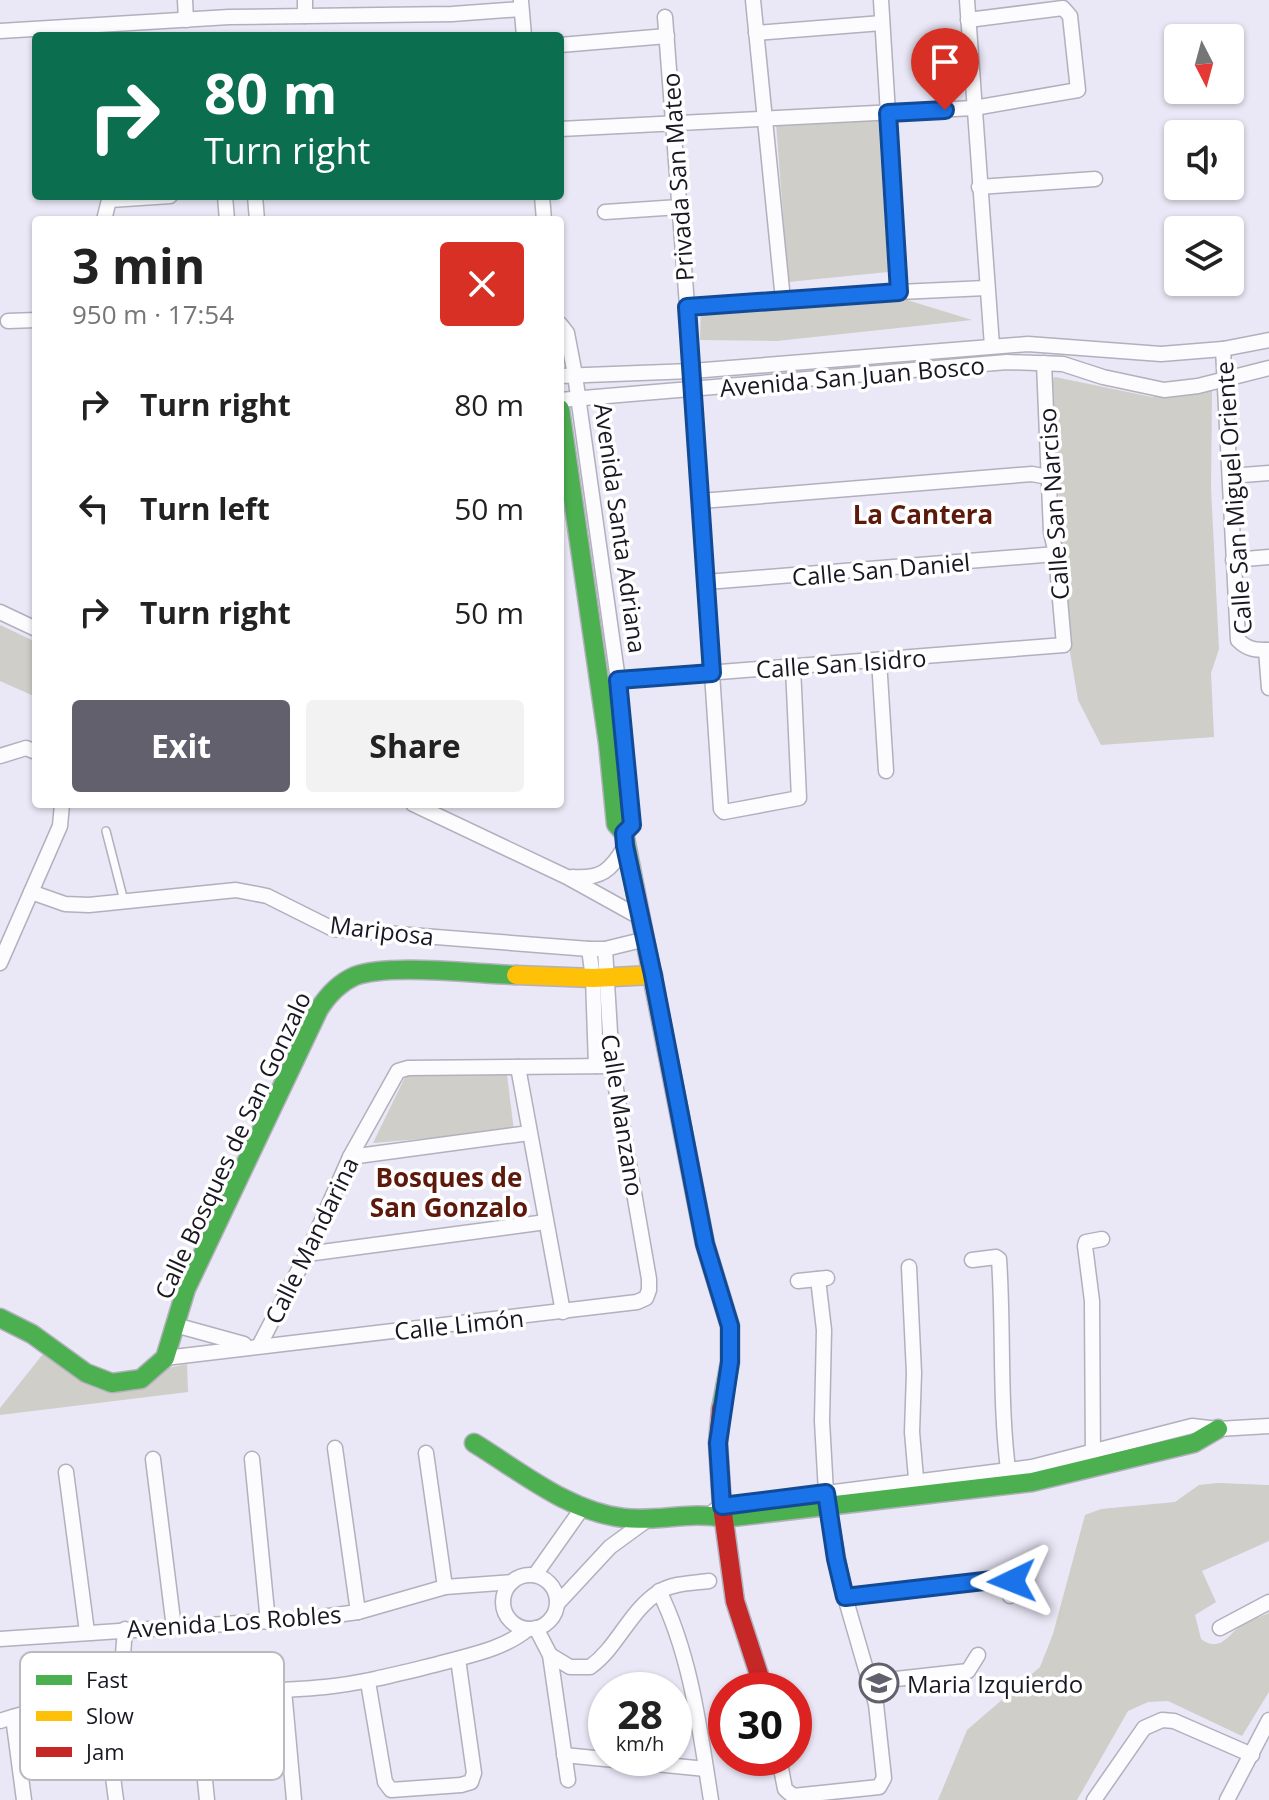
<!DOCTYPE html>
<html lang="en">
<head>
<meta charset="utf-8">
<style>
	body { margin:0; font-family:"Open Sans",sans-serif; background:#f2f2f2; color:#222; height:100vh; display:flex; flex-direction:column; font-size:30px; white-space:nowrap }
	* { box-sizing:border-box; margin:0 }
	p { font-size:26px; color:#767676 }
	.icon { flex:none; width:44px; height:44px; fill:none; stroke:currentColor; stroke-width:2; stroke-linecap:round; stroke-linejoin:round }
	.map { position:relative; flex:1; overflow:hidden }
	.panel { position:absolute; left:32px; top:216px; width:532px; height:592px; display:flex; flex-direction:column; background:#fff; border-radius:8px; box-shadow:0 2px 6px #0004 }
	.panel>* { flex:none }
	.guide { position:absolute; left:32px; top:32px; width:532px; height:168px; border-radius:8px; box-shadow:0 2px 6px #0004; background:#0b6e4f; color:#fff; overflow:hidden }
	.needle { width:52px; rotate:174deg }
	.buttons { position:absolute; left:1164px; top:24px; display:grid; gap:16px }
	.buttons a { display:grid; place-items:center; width:80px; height:80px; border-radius:8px; background:#fff; box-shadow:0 2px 6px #0004; font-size:40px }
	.speed { position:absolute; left:588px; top:1672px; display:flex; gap:16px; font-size:40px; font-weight:700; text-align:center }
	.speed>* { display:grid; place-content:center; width:104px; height:104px; border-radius:50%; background:#fff; box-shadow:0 2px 6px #0004; line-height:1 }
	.speed small { font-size:20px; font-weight:400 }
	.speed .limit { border:12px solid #d22; background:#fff; color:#111 }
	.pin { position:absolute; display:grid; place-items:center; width:68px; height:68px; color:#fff; margin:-82px -34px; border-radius:50% 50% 50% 0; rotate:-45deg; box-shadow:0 0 8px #0007 }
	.pin .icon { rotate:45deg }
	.me { position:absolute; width:88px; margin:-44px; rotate:268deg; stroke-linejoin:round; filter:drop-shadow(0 0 6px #0008) }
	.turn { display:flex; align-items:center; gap:28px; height:168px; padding:0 40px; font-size:36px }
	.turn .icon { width:104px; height:104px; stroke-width:2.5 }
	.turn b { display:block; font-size:56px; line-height:68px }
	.round { display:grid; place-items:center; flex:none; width:84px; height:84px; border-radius:8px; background:#f2f2f2 }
	.head { display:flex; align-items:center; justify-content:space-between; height:136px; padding:0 40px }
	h1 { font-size:48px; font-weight:700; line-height:60px }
	.cta { display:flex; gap:16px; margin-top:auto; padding:16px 40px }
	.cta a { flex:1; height:92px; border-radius:8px; background:#63606d; color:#fff; font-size:32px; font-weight:700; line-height:92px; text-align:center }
	.cta a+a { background:#f2f2f2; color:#222 }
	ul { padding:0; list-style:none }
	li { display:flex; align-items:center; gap:24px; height:104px; padding:0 40px }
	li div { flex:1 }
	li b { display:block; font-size:30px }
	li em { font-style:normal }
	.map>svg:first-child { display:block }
	.green { fill:#cfcec9 }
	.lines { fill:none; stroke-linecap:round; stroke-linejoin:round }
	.lane-casing { stroke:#b3b0bd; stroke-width:10 }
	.street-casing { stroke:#b3b0bd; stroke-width:17 }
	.fast-casing { stroke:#b3b0bd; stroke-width:21 }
	.slow-casing { stroke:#b3b0bd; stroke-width:21 }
	.jam-casing { stroke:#b3b0bd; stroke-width:21 }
	.lane { stroke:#fcfbfe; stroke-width:7 }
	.street { stroke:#fcfbfe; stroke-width:14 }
	.fast { stroke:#4caf50; stroke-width:18 }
	.slow { stroke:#ffc107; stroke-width:18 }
	.jam { stroke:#c62828; stroke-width:18 }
	.route-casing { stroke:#114b97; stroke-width:20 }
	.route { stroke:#1a73e8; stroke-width:14 }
	.labels { text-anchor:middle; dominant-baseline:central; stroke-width:7; stroke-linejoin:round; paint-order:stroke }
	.street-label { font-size:24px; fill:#1a1723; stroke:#fff }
	.poi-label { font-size:24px; fill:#1a1723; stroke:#fff; text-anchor:start }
	.neighbourhood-label { font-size:26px; font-weight:bold; fill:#5d1a0c; stroke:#fff }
	.key { fill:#fff; stroke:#bab9bd; stroke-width:2 }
	.key-label { font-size:22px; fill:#1a1723 }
</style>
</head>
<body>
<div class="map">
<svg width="1269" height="1800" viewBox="0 0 1269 1800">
	<rect width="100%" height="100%" fill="#eae7f6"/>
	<g class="green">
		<polygon points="878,117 888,272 788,282 776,123"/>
		<polygon points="891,295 972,320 777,341 700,340 701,305"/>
		<polygon points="1055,377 1152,397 1212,390 1211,488 1219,649 1211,673 1214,737 1101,745 1078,700 1068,640 1051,380"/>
		<polygon points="0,625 36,642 36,697 0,681"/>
		<polygon points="407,1073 507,1075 514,1131 373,1143"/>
		<polygon points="43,1354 101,1384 141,1385 168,1368 187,1364 188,1392 0,1415 0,1408"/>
		<path d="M1218 1483 1269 1485V1541L1202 1571 1216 1602 1195 1615 1201 1639C1219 1652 1226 1638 1239 1627 1247 1621 1260 1617 1269 1613V1692L1242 1736 1168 1701 1148 1702 1128 1711 1077 1800H938L967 1730 1040 1667 1053 1634 1085 1515 1101 1509 1175 1502 1199 1485Z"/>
	</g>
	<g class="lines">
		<g class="lane-casing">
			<polyline id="lane" points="106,831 124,901"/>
		</g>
		<g class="street-casing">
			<g id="street">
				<polyline points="185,0 186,20"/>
				<polyline points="305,0 305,16"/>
				<polyline points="753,0 783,300"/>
				<polyline points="881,0 899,292"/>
				<polyline points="967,0 992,346"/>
				<polyline points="521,1 524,36"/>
				<polyline points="665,17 692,371 721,809 724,812 799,798 793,667"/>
				<polyline points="0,31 229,17 452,14 521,9"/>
				<polyline points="756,33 882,23"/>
				<polyline points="560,45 667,36"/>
				<polyline points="560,129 974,108 1078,90 1070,16 1063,8 968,20"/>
				<polyline points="979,187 1095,179"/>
				<polyline points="225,196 227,220"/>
				<polyline points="255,196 257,220"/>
				<polyline points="542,196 544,220"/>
				<polyline points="110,200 170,196"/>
				<polyline points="605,212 679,207"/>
				<polyline points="104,220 110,196"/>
				<polyline points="687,307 899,292 986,288"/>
				<polyline points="8,321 36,320"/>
				<polyline points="560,324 567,333 575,375 618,680 632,825 624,833"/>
				<path d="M1223 349 1238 640C1248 650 1256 650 1269 650"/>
				<polyline points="560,376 692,371 1028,344 1161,354 1223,349 1269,340"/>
				<polyline points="560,400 1007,362 1063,364 1103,377 1164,390 1198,386 1269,368"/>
				<polyline points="1230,476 1269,473"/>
				<polyline points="701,501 1032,474 1048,477"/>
				<polyline points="1233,560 1269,557"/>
				<polyline points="706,582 1056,554"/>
				<polyline points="0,612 36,629"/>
				<polyline points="1266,650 1269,688"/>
				<polyline points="879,660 886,771"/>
				<polyline points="618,680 1064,645 1056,554 1051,532 1044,363"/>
				<polyline points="0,756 26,748 36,752"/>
				<polyline points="413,804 567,877 641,918"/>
				<path d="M572 877C601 879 611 871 625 846"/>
				<polyline points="31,892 65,904 89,905 236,890 267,896 333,929 589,949 605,949 646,939"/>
				<polyline points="589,949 593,978 596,1066"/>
				<polyline points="0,963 60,826 62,804"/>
				<polyline points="518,1067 563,1312"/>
				<polyline points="350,1157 529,1133"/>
				<polyline points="307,1254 546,1222"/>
				<path d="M972 1260 996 1257 999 1259C1004 1332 999 1405 1009 1477"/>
				<polyline points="909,1267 914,1373 912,1432 917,1490"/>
				<polyline points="798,1281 827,1278"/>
				<polyline points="175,1325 244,1344"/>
				<polyline points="259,1346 307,1254 350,1157 398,1071 408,1068 612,1066"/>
				<polyline points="165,1358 637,1302 646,1298 649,1290 649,1279 612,1066 605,949"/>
				<polyline points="335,1448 358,1612"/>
				<polyline points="426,1453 445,1587"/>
				<polyline points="153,1459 174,1628"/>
				<polyline points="252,1459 268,1622"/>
				<polyline points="1093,1461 1092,1301 1085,1246 1086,1242 1102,1239"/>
				<polyline points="66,1472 87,1632"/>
				<polyline points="714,1511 722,1506 1032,1467 1192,1426 1218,1429 1269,1426"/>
				<circle cx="530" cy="1602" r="27"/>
				<polyline points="535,1575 583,1507"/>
				<path d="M659 1591C691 1655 700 1731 711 1800"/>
				<polyline points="845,1597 1010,1578 1010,1596"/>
				<polyline points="558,1603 610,1547 647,1520"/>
				<polyline points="536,1628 550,1655 568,1780"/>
				<polyline points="1220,1628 1269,1602"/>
				<polyline points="125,1629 122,1667 130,1698"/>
				<polyline points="0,1639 314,1618 358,1612 445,1587 512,1582"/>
				<path d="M550 1655 570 1667H590C618 1647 629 1611 659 1592 672 1583 694 1583 709 1581"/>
				<polyline points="368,1682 385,1782 391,1790 461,1785 471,1782 474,1773 458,1659"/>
				<polyline points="869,1682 968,1671 978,1655"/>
				<polyline points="284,1690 294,1800"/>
				<polyline points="196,1693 207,1800"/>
				<polyline points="103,1700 116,1800"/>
				<polyline points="13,1717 24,1800"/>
				<path d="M0 1721C104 1686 218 1697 325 1687 364 1683 401 1673 438 1664 470 1655 502 1650 528 1629"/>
				<polyline points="564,1755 706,1769"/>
				<polyline points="779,1758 785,1789 793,1796 879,1787 884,1778 876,1704 845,1597 826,1493 822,1421 824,1330 818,1279"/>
				<polyline points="1094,1800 1144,1728 1162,1720 1174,1721 1252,1755"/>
				<polyline points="1227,1800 1269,1720"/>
			</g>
		</g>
		<g class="fast-casing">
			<g id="fast">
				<polyline points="560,409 608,743 616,824 624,833 705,1244 730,1326 730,1362 721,1409"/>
				<path d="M0 1318 32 1334 86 1373 112 1383 141 1379 165 1358 186 1289 319 1009C328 995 339 983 355 976 388 963 477 974 516 975"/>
				<path d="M474 1443C520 1471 569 1512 624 1518 658 1522 690 1511 724 1518L1032 1482 1194 1443 1218 1429"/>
			</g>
		</g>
		<g class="slow-casing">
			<polyline id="slow" points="516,975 593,978 653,975"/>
		</g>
		<g class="jam-casing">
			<polyline id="jam" points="721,1409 718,1443 722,1506 735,1601 764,1690"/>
		</g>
		<use href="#lane" class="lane"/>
		<use href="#street" class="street"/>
		<use href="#fast" class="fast"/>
		<use href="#slow" class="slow"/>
		<use href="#jam" class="jam"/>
	</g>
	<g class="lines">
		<g class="route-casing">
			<polyline id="route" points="945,110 888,113 899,292 687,307 712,673 618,680 632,825 624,833 625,846 653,975 705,1244 730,1326 730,1362 718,1443 722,1506 826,1493 836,1559 845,1597 1010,1578 1012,1581"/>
		</g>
		<use href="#route" class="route"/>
	</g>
	<defs>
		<g id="school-ring" transform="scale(2)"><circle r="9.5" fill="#fff" stroke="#63606d" stroke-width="1.5"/><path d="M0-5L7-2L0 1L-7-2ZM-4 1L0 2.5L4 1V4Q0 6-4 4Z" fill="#63606d"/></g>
	</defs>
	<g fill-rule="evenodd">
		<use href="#school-ring" x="879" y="1683"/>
	</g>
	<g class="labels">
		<g class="street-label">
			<text transform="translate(677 177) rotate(-94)">Privada San Mateo</text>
			<text transform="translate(852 376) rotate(-5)">Avenida San Juan Bosco</text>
			<text transform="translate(1233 498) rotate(-94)">Calle San Miguel Oriente</text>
			<text transform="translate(1053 504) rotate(-94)">Calle San Narciso</text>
			<text transform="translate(621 528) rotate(82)">Avenida Santa Adriana</text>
			<text transform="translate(881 569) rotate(-5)">Calle San Daniel</text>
			<text transform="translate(841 663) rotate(-4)">Calle San Isidro</text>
			<text transform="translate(382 930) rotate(7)">Mariposa</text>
			<text transform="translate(623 1115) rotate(81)">Calle Manzano</text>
			<text transform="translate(232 1145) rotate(-65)">Calle Bosques de San Gonzalo</text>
			<text transform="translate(311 1240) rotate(-64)">Calle Mandarina</text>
			<text transform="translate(459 1324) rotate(-6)">Calle Limón</text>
			<text transform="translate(234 1621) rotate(-4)">Avenida Los Robles</text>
		</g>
		<g class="poi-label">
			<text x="907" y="1683">Maria Izquierdo</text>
		</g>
		<g class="neighbourhood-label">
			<text x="923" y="514">La Cantera</text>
			<text x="449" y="1177">Bosques de<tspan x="449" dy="30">San Gonzalo</tspan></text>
		</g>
	</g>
	<rect x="20" y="1652" width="264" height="128" rx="12" class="key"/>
	<rect x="36" y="1675" width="36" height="10" fill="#4caf50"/>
	<rect x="36" y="1711" width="36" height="10" fill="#ffc107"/>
	<rect x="36" y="1747" width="36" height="10" fill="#c62828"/>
	<g class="key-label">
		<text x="86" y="1688">Fast</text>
		<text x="86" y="1724">Slow</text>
		<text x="86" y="1760">Jam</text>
	</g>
</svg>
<div class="buttons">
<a><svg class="needle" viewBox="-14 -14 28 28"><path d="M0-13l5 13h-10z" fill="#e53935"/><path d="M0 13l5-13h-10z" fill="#767676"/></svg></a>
<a><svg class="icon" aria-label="sound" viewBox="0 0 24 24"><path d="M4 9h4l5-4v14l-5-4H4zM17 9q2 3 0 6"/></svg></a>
<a><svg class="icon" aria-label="layers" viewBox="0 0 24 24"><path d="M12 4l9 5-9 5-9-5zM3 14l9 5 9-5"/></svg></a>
</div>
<div class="speed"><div>28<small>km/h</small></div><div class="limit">30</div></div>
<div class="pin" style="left:945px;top:110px;background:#d93025"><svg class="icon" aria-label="arrive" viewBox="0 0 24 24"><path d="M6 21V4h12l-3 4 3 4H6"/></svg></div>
<svg class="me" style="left:1012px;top:1581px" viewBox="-20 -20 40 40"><path d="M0-17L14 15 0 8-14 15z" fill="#1a73e8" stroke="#fff" stroke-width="4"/></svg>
<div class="guide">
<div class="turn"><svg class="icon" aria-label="right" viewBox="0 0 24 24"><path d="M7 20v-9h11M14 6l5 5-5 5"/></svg><div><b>80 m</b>Turn right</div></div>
</div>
<section class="panel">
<div class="head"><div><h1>3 min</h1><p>950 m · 17:54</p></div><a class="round" style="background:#d93025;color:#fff"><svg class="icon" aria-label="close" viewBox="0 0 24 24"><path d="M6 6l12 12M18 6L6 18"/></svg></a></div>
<ul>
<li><svg class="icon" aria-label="right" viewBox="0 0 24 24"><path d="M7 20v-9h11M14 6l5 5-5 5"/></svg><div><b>Turn right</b></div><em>80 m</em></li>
<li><svg class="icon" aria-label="left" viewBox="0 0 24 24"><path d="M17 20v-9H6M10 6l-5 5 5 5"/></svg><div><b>Turn left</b></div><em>50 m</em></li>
<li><svg class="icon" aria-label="right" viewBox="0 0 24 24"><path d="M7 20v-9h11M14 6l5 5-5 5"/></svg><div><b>Turn right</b></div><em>50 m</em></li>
</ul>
<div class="cta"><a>Exit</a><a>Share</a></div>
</section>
</div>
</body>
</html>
